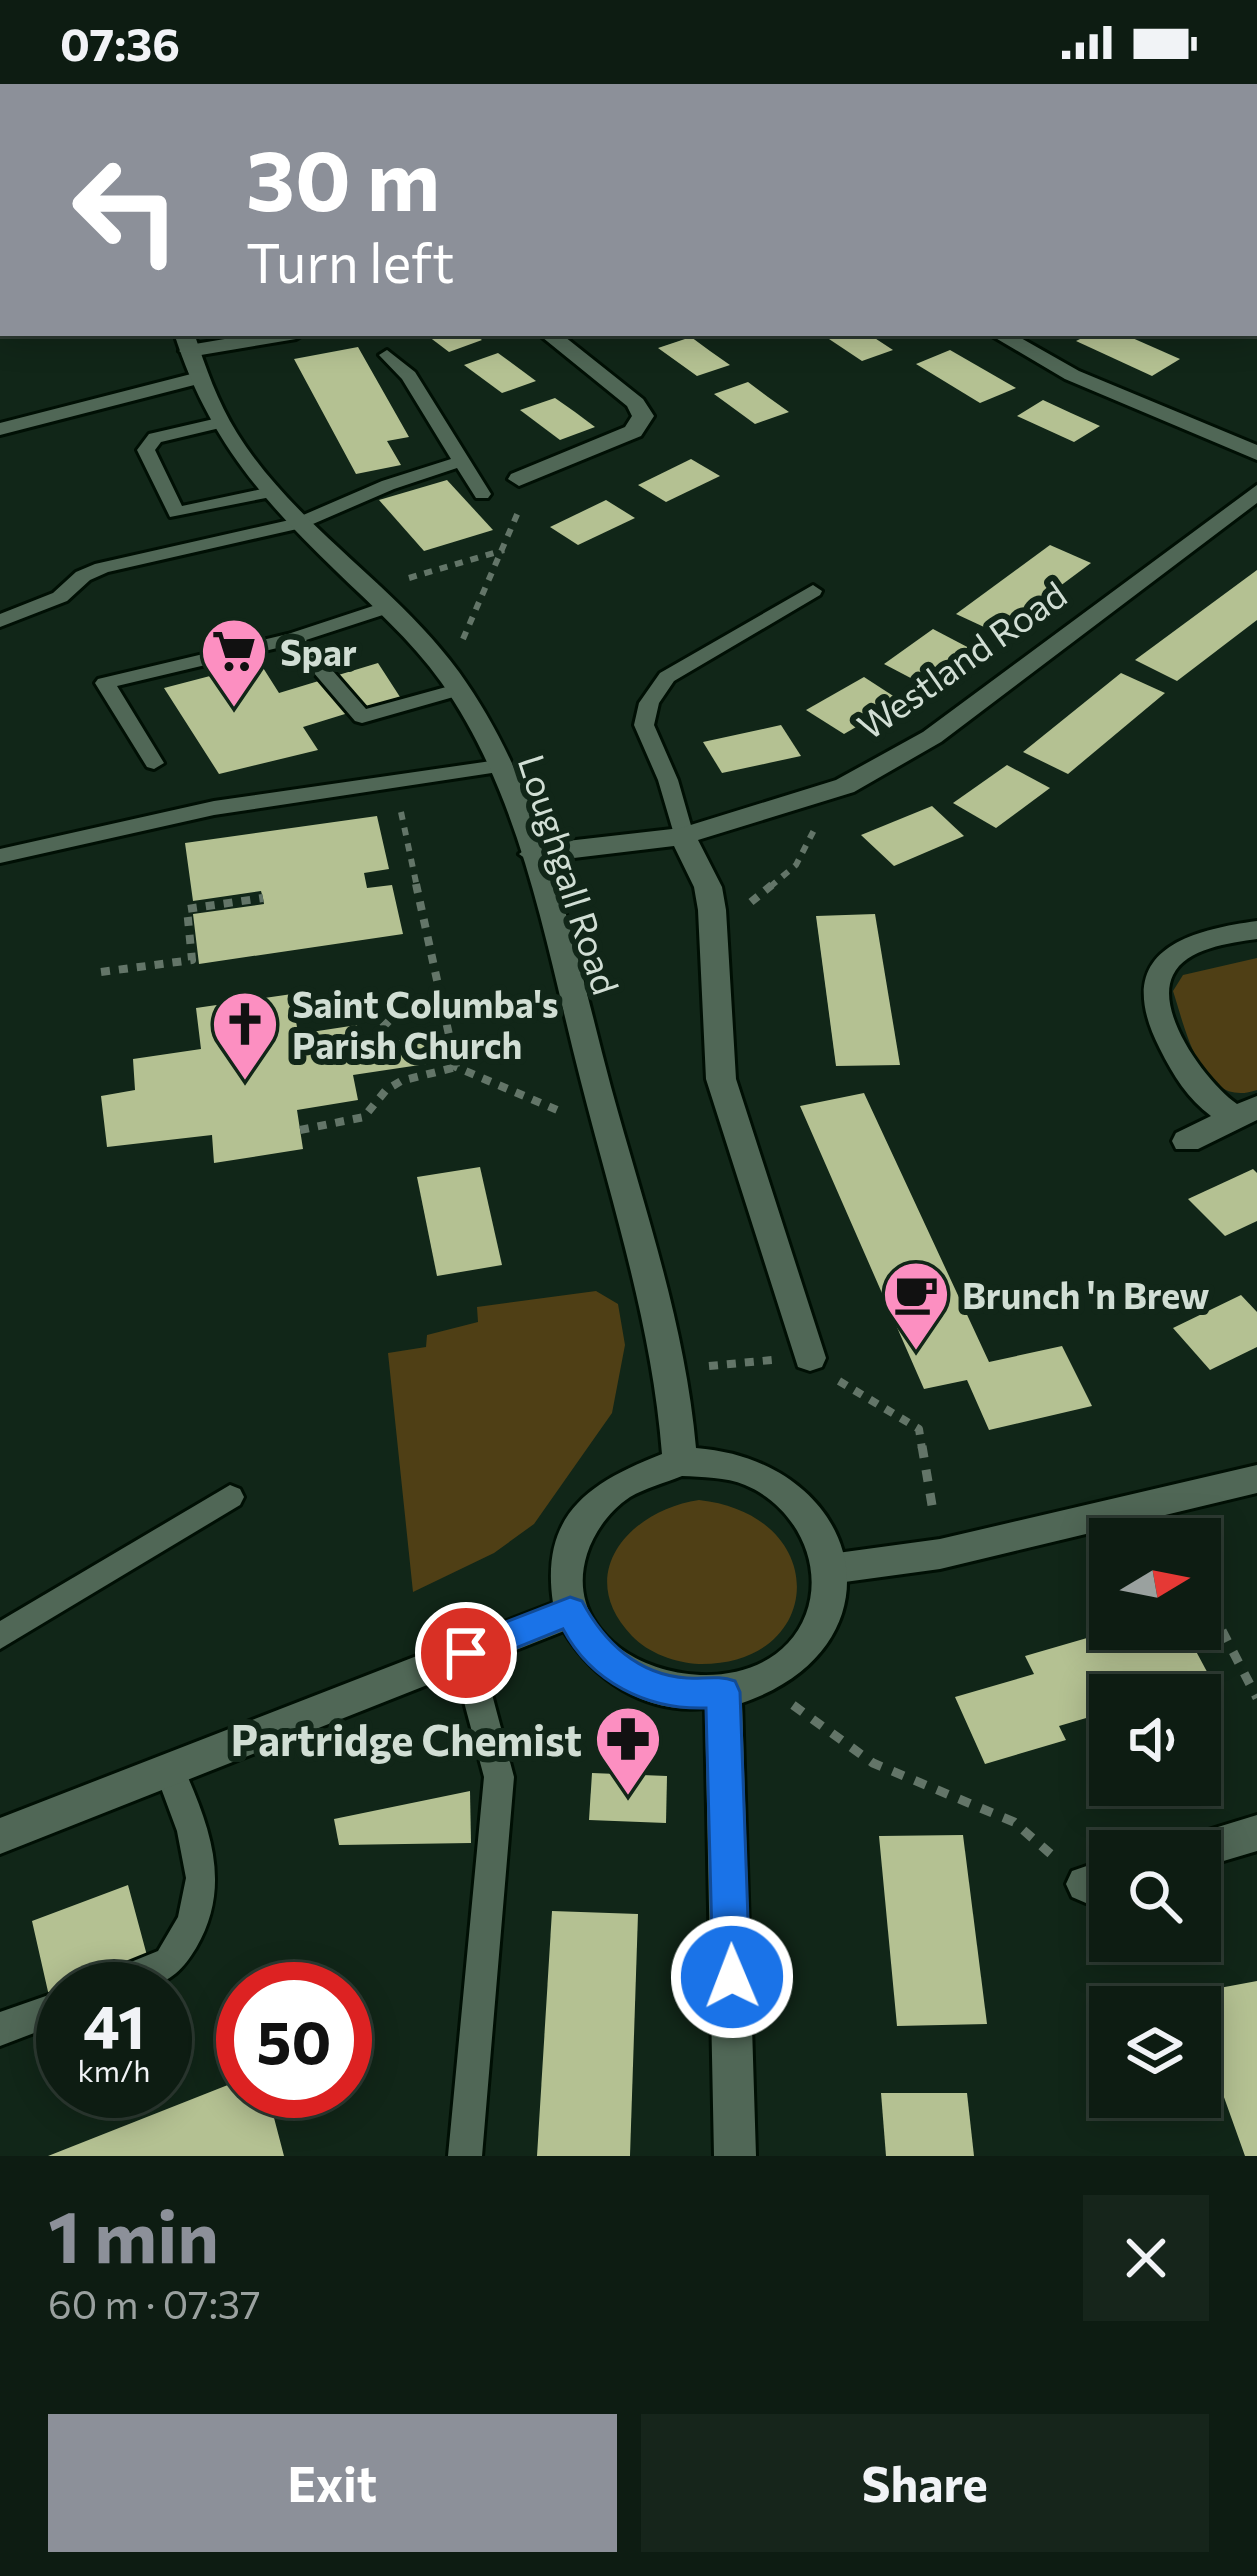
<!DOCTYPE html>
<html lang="en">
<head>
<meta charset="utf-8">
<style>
	body { margin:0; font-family:Commissioner,sans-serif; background:#16251b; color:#f1f3f6; height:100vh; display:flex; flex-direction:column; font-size:45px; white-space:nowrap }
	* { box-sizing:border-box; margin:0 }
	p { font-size:39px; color:#9aa19f }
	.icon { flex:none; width:66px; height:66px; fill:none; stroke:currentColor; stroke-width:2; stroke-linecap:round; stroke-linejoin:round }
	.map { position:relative; height:2072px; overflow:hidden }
	.sheet { display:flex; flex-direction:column; background:#0d1c12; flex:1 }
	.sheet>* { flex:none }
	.top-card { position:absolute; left:0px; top:0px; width:1257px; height:252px; box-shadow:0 6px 30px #0003,0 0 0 3px #2d3a32; background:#8c9099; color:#fff; overflow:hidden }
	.needle { width:78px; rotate:80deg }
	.buttons { position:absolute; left:1089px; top:1434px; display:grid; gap:24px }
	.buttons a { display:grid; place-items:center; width:132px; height:132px; border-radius:0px; background:#0d1c12; box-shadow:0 6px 30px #0003,0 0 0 3px #2d3a32; font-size:60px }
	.speed { position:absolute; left:36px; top:1878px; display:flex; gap:24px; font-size:60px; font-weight:700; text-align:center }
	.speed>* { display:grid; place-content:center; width:156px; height:156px; border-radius:50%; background:#0d1c12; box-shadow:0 6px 30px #0003,0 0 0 3px #2d3a32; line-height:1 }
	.speed small { font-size:30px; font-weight:400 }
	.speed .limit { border:18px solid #d22; background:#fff; color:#111 }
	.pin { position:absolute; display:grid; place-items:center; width:102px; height:102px; color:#fff; margin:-51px; border:6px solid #fff; border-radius:50%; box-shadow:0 3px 12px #0007 }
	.me { position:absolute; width:132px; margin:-66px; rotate:359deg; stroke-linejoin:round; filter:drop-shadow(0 0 9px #0008) }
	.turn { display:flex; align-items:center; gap:42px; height:252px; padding:0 48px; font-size:54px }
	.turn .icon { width:156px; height:156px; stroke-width:2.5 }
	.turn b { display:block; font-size:84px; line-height:102px }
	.round { display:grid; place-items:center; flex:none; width:126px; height:126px; border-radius:0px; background:#16251b }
	.headline { display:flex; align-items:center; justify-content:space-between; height:204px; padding:0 48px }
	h1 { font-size:72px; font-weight:700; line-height:90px; color:#8c9099 }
	.button { display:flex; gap:24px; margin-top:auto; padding:24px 48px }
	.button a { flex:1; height:138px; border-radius:0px; background:#8c9099; color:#fff; font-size:48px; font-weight:700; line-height:138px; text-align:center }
	.button a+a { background:#16251b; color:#f1f3f6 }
	.status { display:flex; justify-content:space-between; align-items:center; height:84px; padding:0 60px; background:#0d1c12; direction:ltr }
	.status svg { height:33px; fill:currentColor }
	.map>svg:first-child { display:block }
	.green { fill:#4f3f15 }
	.building { fill:#b4c192 }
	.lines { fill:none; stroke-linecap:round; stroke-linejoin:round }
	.service-casing { stroke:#000f04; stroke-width:6 }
	.minor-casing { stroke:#000f04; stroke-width:6 }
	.tertiary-casing { stroke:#000f04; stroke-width:6 }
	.secondary-casing { stroke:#000f04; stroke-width:6 }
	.path-far3 { stroke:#637568; stroke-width:4.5; stroke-dasharray:6 6; stroke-linecap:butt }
	.path-far2 { stroke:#637568; stroke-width:6; stroke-dasharray:8 8; stroke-linecap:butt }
	.path-far1 { stroke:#637568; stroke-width:8; stroke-dasharray:9 9; stroke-linecap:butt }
	.path { stroke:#637568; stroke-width:9; stroke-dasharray:12 12; stroke-linecap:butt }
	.service { fill:#506756; fill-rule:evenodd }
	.minor { fill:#506756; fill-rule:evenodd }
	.tertiary { fill:#506756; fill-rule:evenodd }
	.secondary { fill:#506756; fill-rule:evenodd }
	.route { fill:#1a73e8; stroke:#114b97; stroke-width:3 }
	.labels { text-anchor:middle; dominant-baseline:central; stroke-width:12; stroke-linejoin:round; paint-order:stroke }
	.poi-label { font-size:36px; font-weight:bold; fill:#d1ded4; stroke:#112618; text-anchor:start }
	.street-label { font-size:36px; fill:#d1ded4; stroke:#112618 }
	.near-poi-label { font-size:42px; font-weight:bold; fill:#d1ded4; stroke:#112618; text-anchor:end }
</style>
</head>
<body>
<div class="status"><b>07:36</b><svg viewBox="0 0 49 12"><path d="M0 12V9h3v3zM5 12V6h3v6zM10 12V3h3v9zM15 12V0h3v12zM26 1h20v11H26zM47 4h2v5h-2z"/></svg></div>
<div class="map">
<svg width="1257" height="2072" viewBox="0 0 1257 2072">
	<rect width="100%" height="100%" fill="#112618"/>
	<g class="green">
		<path d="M1257 874V1006C1201 1026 1185 943 1173 907L1183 891Z"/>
		<polygon points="596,1207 618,1220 625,1261 612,1329 534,1440 494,1469 413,1508 388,1269 426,1263 427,1251 478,1238 477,1223"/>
		<path d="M699 1416C833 1431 826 1582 699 1580 676 1579 648 1569 632 1552 572 1489 631 1426 699 1416Z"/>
	</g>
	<g class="building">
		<polygon points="424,249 472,249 482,256 449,268"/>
		<polygon points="820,249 867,249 893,266 862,277"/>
		<polygon points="1092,249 1121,249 1180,275 1152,292 1076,257"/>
		<polygon points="691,253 710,267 730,281 697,292 658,264"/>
		<polygon points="358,263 409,353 387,357 401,381 356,390 294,275"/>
		<polygon points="950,266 1016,304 980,319 916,280"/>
		<polygon points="498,269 536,297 502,309 464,281"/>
		<polygon points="748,298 768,313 789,328 755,340 714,310"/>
		<polygon points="555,314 575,328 595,343 560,356 520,326"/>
		<polygon points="1043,316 1071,329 1100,342 1074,358 1017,332"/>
		<polygon points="691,375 720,392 666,418 638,401"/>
		<polygon points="447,396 493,446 424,467 379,416"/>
		<polygon points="606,416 635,434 578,461 550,443"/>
		<polygon points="1050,461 1091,479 997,549 956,530"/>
		<polygon points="1257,486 1257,536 1177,597 1135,576"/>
		<polygon points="933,545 973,566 924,601 884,580"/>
		<polygon points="260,579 279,609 378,579 400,613 303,643 318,666 219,690 164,604"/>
		<polygon points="1121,589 1165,609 1068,690 1023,668"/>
		<polygon points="864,593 901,617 844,650 806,626"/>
		<polygon points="781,641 801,672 722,689 703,658"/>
		<polygon points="1007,681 1050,704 996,744 953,719"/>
		<polygon points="932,722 964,752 894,782 861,751"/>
		<polygon points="377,732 389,785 364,789 367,804 392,801 403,850 199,880 193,830 264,820 263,814 261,807 193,817 185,759"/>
		<polygon points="875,830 900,981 836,982 816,832"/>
		<polygon points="292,910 298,950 357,941 361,962 427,952 433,979 353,991 358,1016 297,1026 303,1065 214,1079 212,1051 107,1063 101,1012 135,1006 133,975 201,965 196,924"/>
		<polygon points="864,1009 989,1278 1062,1262 1092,1322 989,1346 967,1296 924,1305 800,1022"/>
		<polygon points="480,1083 502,1181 437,1192 417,1093"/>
		<polygon points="1253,1085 1257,1089 1257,1137 1225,1152 1188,1115"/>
		<polygon points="1241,1211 1257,1228 1257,1263 1210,1286 1173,1244"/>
		<polygon points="1118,1545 1184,1545 1212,1597 1165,1611 1110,1611 1110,1627 1059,1642 1066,1656 985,1680 955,1613 1034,1590 1025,1572"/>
		<polygon points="592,1689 667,1692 666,1739 589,1736"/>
		<polygon points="470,1707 471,1759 339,1761 334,1735"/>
		<polygon points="963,1751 987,1940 897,1942 879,1752"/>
		<polygon points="128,1801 156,1905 63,1905 61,1965 32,1837"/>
		<polygon points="552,1827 638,1830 630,2072 537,2072"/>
		<polygon points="1257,1897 1257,2072 1245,2072 1200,1946 1200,1923 1192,1923 1187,1910"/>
		<polygon points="243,1995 243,2007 267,2007 284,2072 48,2072"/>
		<polygon points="881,2009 967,2009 974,2072 886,2072"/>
	</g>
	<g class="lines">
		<g class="service-casing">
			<g id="service">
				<polygon points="387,266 415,288 491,410 488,414 476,414 457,384 394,405 306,443 108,488 90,496 67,517 0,543 0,530 53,509 76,488 95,480 294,435 382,397 451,375 402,295 379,271"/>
				<polygon points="218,334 224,335 224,343 161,358 155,366 182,422 271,403 280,408 271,413 170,433 137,366 149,350"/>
				<polygon points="813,501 822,507 820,511 674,597 659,619 654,641 678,696 694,752 690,757 676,757 658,696 634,641 639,619 660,589"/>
				<polygon points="385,518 392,520 392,528 306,556 366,625 457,600 464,602 464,610 362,639 355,637 290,561 117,602 164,679 154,685 147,683 95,599 98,595 288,550"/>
				<polygon points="498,676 505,677 505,687 214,731 0,779 0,765 214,717"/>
				<polygon points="230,1401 240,1405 244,1413 240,1421 0,1565 0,1537"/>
				<polygon points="466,1556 476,1560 481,1569 514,1693 482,2072 448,2072 484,1693 451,1569 456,1560"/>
				<path d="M169 1671 180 1675C208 1739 234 1799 196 1864 183 1885 172 1897 146 1904 130 1908 107 1905 90 1905L94 1893 158 1867 178 1833 186 1794 177 1747 154 1685 158 1675Z"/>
				<polygon points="63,1906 63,1938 0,1962 0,1928"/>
			</g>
		</g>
		<g class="minor-casing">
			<g id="minor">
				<rect x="70" y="0" width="18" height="3"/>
				<polygon points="584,0 604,0 607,3 587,3"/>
				<polygon points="260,249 306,249 296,255 189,273 179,267 189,261"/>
				<polygon points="537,249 560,249 643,315 654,332 641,352 519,402 508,395 511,390 625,343 632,332 627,322"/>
				<polygon points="987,249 1012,249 1079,287 1257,361 1257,376 1065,295"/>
				<polygon points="195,289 205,295 202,299 0,351 0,339"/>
				<polygon points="1257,401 1257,419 941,658 854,708 698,756 722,803 726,826 736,995 826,1274 822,1283 810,1287 798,1283 706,995 698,826 694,803 674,762 532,779 519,770 532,761 681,744 836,696 923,648"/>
				<path d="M1257 837V855C1230 859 1186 864 1173 891 1154 929 1208 1000 1237 1020L1257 1012V1036L1198 1065H1176L1172 1057 1176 1049 1211 1032C1188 1015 1173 991 1160 965 1113 873 1175 848 1257 837Z"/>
				<polygon points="1257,1731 1257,1767 1200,1784 1200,1767 1176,1767 1182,1754"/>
				<polygon points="1110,1774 1110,1812 1086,1819 1072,1813 1066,1800 1072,1787"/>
			</g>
		</g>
		<g class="tertiary-casing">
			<polygon id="tertiary" points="1257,1381 1257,1409 940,1485 830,1500 817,1496 812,1485 817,1474 830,1470 940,1455"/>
		</g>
		<g class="secondary-casing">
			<g id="secondary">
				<rect x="134" y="0" width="18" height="3"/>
				<path d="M174 249H194C206 284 217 317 237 349 295 442 395 500 459 588 546 709 573 861 611 1003 644 1123 685 1239 696 1364 863 1377 910 1561 742 1619L756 2072H714L705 1624C645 1630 594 1596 564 1547L0 1770V1734L553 1519C540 1431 588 1399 662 1370 652 1242 613 1123 581 998 546 863 523 714 441 598 411 556 371 521 335 486 259 413 206 350 174 249ZM682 1392C702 1393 726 1393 745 1401 794 1421 825 1479 806 1530 764 1641 550 1588 587 1470 594 1448 610 1426 630 1413 645 1404 665 1399 682 1392Z"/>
			</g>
		</g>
		<polyline class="path-far3" points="918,249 923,249"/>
		<g class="path-far2">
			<polyline points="409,494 504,466"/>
			<polyline points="463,555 519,426"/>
			<polyline points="401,728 417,803"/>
			<polyline points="770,803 796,781 814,746"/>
		</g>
		<g class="path-far1">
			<polyline points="416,800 456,983 562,1028"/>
			<polyline points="751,818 773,800"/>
			<polyline points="101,888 192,876 187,825 263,814"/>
			<polyline points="380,959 377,949 396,930 442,918"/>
			<polyline points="300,1046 364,1033 386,1006 401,997 456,983"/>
			<polyline points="709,1282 772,1276"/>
			<polyline points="839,1297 919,1345 922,1365"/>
		</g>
		<g class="path">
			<polyline points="922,1362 934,1433"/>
			<polyline points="1200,1504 1257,1614"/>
			<polyline points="793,1621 873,1679 1014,1738 1053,1772"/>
		</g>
		<use href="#service" class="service"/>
		<use href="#minor" class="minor"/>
		<use href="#tertiary" class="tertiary"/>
		<use href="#secondary" class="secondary"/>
	</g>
	<path class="route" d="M570 1513 582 1517C604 1558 638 1591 687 1594 704 1595 718 1591 735 1597L740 1608 750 1893 745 1906 732 1911 719 1906 713 1893 706 1624C647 1626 591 1598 563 1545L466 1584 454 1579 450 1569 454 1558Z"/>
	<defs>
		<g id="supermarket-pin" transform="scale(3.45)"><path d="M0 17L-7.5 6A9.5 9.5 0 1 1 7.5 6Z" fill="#fc8fc1" stroke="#112618"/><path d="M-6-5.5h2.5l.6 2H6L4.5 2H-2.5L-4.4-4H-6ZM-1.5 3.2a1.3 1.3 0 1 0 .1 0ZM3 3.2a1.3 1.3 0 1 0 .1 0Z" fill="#111"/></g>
		<g id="church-pin" transform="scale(3.45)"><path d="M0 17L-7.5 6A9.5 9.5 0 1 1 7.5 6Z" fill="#fc8fc1" stroke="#112618"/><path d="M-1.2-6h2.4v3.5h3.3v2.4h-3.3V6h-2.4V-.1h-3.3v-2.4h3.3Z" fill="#111"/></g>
		<g id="cafe-pin" transform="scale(3.45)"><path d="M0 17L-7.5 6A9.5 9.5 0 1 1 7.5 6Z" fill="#fc8fc1" stroke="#112618"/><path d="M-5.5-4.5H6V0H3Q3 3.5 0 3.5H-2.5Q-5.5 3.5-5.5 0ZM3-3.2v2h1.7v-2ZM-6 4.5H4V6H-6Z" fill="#111"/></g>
		<g id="pharmacy-pin" transform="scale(3.45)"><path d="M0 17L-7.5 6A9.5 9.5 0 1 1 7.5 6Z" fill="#fc8fc1" stroke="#112618"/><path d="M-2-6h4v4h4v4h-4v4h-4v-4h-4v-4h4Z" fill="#111"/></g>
	</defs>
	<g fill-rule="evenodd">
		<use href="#supermarket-pin" x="234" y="567"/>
		<use href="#church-pin" x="245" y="940"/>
		<use href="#cafe-pin" x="916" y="1210"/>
		<use href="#pharmacy-pin" x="628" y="1655"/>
	</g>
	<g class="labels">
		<g class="poi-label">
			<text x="280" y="567">Spar</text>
			<text x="292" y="919">Saint Columba's<tspan x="292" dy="41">Parish Church</tspan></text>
			<text x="962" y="1210">Brunch 'n Brew</text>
		</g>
		<g class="street-label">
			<text transform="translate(961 575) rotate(-35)">Westland Road</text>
			<text transform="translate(570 790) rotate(72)">Loughgall Road</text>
		</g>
		<g class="near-poi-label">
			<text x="582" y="1655">Partridge Chemist</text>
		</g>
	</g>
</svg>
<div class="buttons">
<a><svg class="needle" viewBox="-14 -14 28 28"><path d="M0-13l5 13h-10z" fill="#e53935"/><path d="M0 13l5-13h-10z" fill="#9aa19f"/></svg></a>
<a><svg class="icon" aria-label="sound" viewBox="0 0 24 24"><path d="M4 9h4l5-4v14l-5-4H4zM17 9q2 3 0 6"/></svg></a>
<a><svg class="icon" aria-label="search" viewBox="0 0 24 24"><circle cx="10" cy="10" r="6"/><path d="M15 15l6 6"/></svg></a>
<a><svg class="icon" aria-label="layers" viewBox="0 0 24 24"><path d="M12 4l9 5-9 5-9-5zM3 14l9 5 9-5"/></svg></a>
</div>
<div class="speed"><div>41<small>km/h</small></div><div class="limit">50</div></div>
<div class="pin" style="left:466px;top:1569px;background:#d93025"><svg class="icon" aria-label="arrive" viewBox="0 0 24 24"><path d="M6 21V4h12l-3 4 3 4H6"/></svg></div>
<svg class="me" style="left:732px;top:1893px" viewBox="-20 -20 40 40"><circle r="17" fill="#1a73e8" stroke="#fff" stroke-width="3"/><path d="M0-11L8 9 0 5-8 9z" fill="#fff"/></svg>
<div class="top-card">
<div class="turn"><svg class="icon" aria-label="left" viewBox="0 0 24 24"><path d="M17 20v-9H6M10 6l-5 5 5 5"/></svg><div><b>30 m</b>Turn left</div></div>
</div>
</div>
<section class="sheet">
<div class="headline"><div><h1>1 min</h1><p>60 m · 07:37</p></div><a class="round"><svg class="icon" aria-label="close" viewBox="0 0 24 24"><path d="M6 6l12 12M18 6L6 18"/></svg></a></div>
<div class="button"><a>Exit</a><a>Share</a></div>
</section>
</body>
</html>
